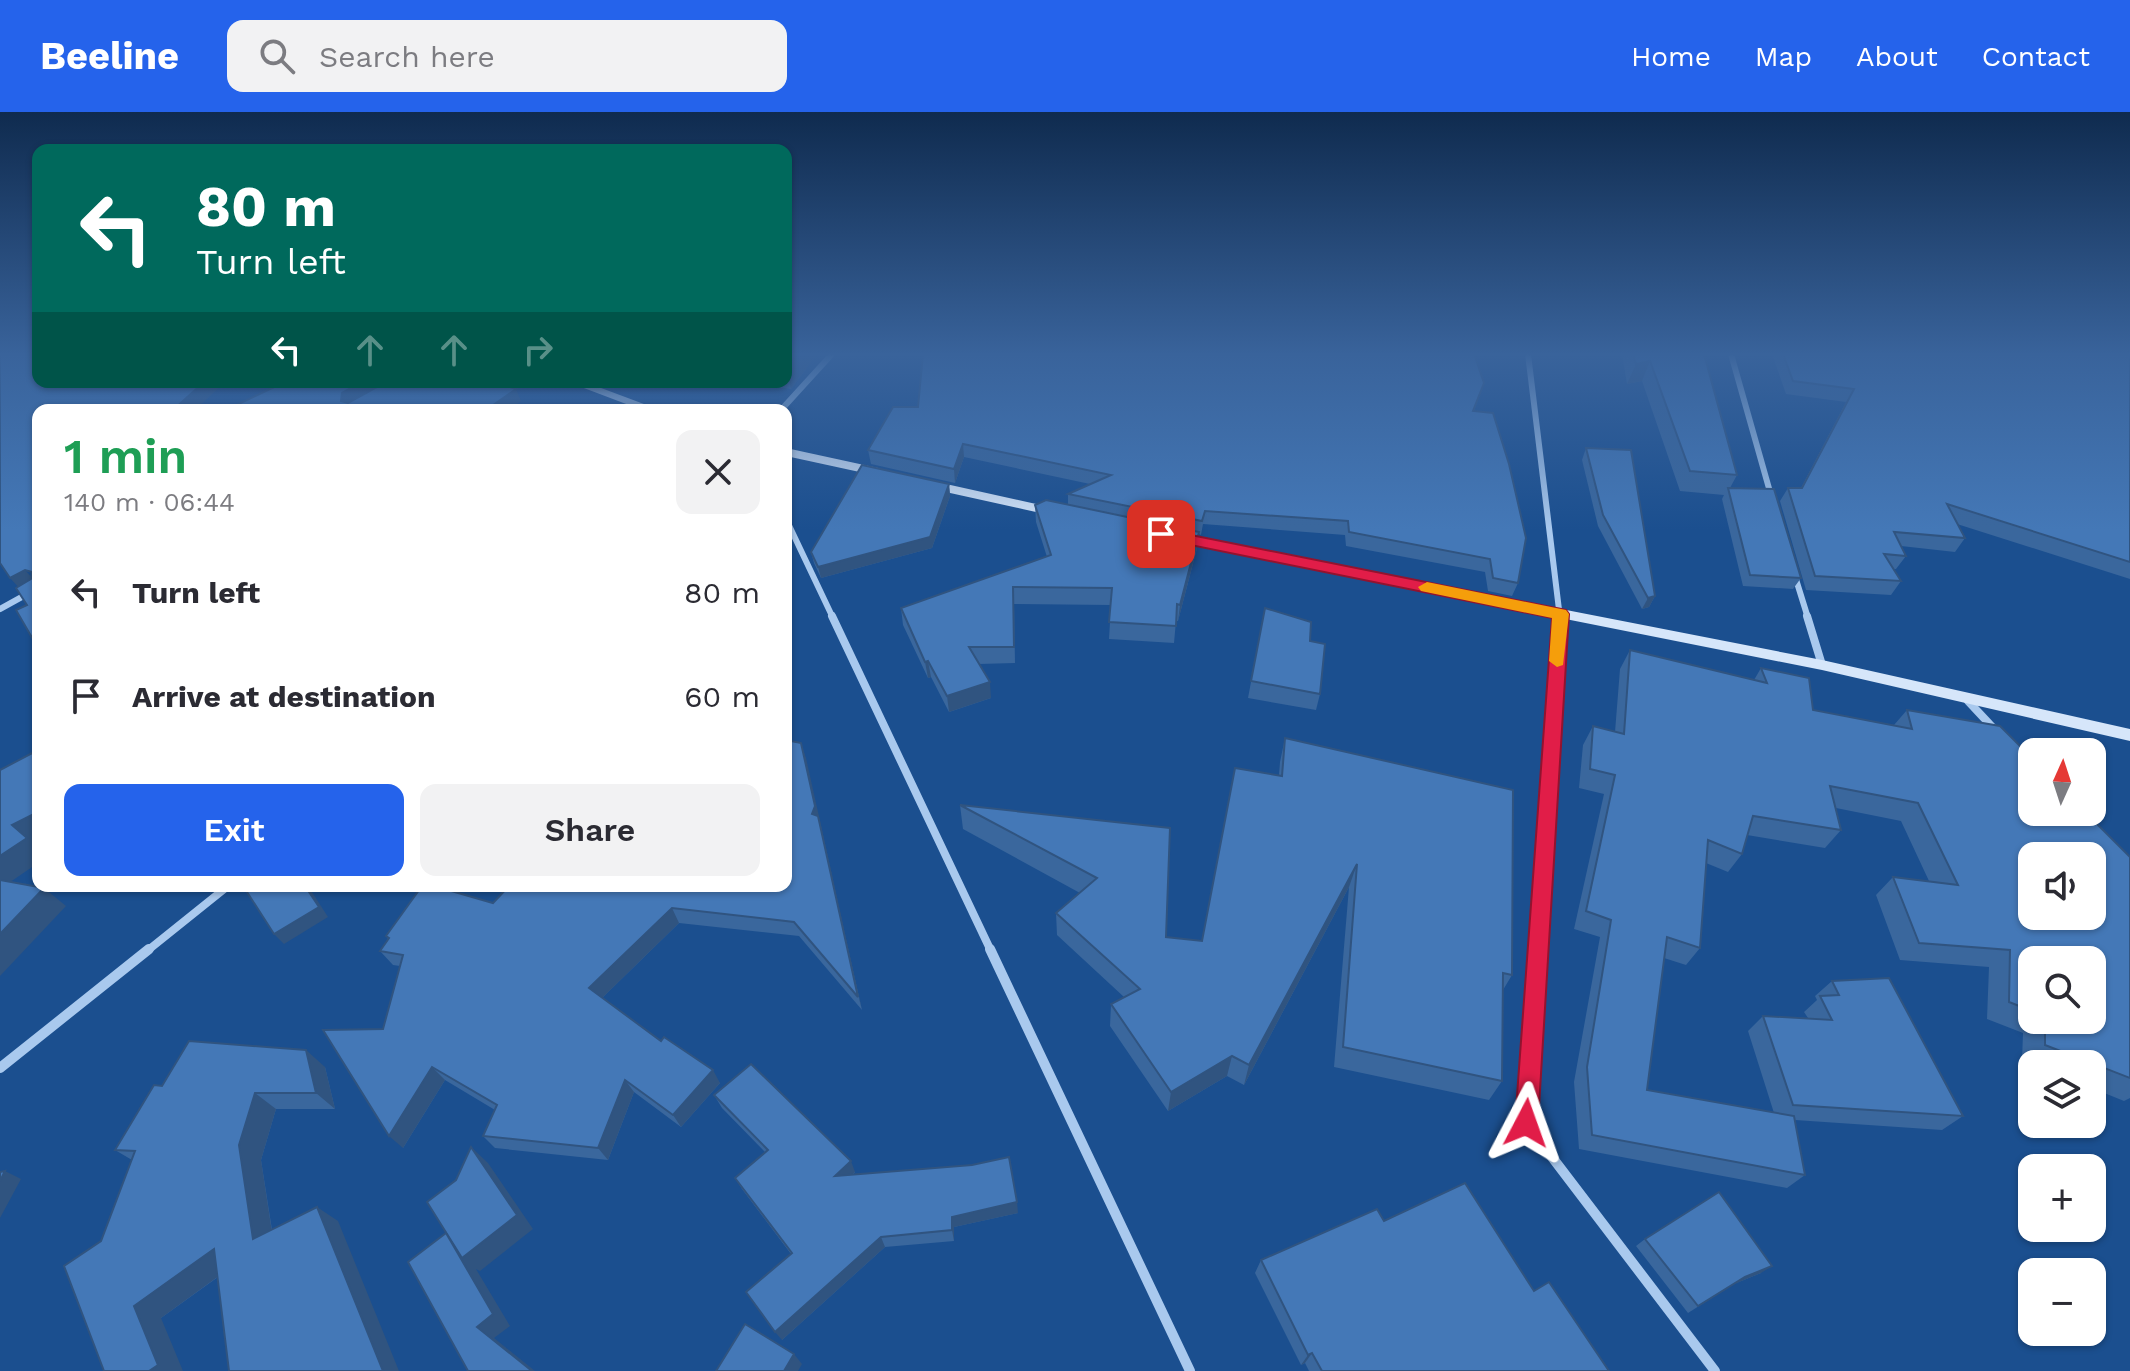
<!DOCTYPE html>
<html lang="en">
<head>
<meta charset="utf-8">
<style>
	body { margin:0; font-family:"Work Sans",sans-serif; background:#f2f2f3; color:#2b2b33; height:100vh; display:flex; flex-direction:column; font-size:30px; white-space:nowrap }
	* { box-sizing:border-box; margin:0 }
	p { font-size:26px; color:#7c7c81 }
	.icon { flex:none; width:44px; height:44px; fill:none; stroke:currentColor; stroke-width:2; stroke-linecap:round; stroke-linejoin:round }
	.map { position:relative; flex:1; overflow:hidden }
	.drawer { position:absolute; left:32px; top:292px; width:760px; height:488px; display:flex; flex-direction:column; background:#fff; border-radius:16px; box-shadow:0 2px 6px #0004 }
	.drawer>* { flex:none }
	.top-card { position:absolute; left:32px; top:32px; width:760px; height:244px; border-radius:16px; box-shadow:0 2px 6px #0004; background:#00695c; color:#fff; overflow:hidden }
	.needle { width:52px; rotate:3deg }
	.buttons { position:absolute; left:2018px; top:626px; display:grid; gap:16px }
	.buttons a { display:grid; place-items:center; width:88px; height:88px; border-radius:16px; background:#fff; box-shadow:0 2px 6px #0004; font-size:40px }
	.pin { position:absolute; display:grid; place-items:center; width:68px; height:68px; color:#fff; margin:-34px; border-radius:16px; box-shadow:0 4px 12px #0006 }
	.me { position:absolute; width:88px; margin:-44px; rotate:4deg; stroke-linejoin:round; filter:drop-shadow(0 0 6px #0008) }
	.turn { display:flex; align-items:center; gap:28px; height:168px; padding:0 32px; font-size:36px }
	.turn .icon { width:104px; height:104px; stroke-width:2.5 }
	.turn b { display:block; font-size:56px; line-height:68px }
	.lanes { display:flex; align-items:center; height:76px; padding:0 32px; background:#0003; justify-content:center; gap:40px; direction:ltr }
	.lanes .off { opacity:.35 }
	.round { display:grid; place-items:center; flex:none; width:84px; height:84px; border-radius:16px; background:#f2f2f3 }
	.head { display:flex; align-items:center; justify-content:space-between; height:136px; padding:0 32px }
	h1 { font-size:48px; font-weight:600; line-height:60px; color:#1e9e55 }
	.button { display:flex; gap:16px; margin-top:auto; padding:16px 32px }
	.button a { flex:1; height:92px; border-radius:16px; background:#2563eb; color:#fff; font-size:32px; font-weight:600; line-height:92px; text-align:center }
	.button a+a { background:#f2f2f3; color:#2b2b33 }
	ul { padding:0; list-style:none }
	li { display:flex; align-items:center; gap:24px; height:104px; padding:0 32px }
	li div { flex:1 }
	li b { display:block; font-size:30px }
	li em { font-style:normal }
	header { display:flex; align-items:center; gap:48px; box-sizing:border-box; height:112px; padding:0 40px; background:#2563eb; color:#fff }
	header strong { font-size:38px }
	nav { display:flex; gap:44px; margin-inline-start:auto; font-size:28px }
	.search { width:560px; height:72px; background:#f2f2f3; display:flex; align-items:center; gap:20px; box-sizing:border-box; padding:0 28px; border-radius:16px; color:#7c7c81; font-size:30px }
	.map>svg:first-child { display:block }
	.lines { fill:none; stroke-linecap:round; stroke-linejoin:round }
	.minor-far2 { stroke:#a9c9ee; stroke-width:6 }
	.minor-far1 { stroke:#a9c9ee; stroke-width:8 }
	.minor { stroke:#a9c9ee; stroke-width:10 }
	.secondary { fill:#d6e6fa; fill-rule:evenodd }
	.wall { fill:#3a679d; fill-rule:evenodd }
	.shaded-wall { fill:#305480 }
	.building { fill:#4478b7; stroke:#305480; stroke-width:2; fill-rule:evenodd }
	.route { fill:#e11d48; stroke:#92132f; stroke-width:2 }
	.slow { fill:#f59e0b }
</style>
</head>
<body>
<header>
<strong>Beeline</strong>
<div class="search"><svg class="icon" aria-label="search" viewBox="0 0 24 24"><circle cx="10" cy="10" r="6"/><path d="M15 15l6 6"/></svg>Search here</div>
<nav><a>Home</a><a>Map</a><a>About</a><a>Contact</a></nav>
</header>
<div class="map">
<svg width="2130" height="1259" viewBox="0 0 2130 1259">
	<rect width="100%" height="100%" fill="#1b4f8f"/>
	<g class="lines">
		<g class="minor-far2">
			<polyline points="1528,242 1560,506"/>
			<polyline points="1731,242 1772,387"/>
			<polyline points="781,298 832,242"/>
			<polyline points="786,407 833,506"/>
			<polyline points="1794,461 1808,506"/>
			<polyline points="0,497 38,476"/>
		</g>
		<g class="minor-far1">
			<polyline points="832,504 991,839"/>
			<polyline points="1807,504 1822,553"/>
			<polyline points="1968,589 1996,619"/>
			<polyline points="147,839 228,774"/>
			<polyline points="1537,839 1560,504"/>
		</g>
		<g class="minor">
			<polyline points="990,837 1190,1259"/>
			<polyline points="1538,837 1526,1011 1715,1259"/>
			<polyline points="0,956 149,837"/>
		</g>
		<g class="secondary">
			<polygon points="568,270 585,270 660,298 642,298"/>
			<polygon points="786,336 878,356 884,360 878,364 786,344"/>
			<polygon points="928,368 1054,396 1061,400 1054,404 923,375 921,372"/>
			<polygon points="1178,422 1822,548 2130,617 2130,629 1822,558 1173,429 1171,426"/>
		</g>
	</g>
	<g class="wall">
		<polygon points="786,242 817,242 791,277 743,270 786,270"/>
		<polygon points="1622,242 1704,242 1737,363 1730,376 1801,466 1793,477 1743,474 1722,387 1724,383 1680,379 1642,269 1627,272"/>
		<polygon points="1772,242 2130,242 2130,467 1957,412 1965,426 1955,440 1901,434 1906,444 1896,457 1893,457 1901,469 1891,483 1806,478 1780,389 1788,376 1801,376 1846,290 1786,282"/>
		<polygon points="1484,271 1474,299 1518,471 1512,484 1488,479 1485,460 1346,434 1345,423 1203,412 1201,423 1199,422 1197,436 1178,509 1176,509 1174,531 1109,527 1111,493 1014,492 1015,551 979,552 991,586 949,600 931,565 928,566 903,513 901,496 1047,445 1036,410 1035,393 1068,393 1068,382 1090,372 964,345 955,371 871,352 868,338"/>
		<polygon points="1586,336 1655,484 1649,495 1642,497 1598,414 1582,348"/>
		<polygon points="949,372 950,384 932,436 821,466 814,451 811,440"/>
		<polygon points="1265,496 1310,529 1320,582 1316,598 1248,586"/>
		<path d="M1630 538 1754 568 1761 556 1813 598 1894 613 1907 598 2130 745V986L2124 989 2092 976V952H2032L2022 948 2023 921 1987 907 1989 855 1900 848 1876 783 1893 765 1929 769 1901 709 1836 696 1841 718 1825 736 1747 723 1742 742 1728 760 1706 751 1700 836 1686 853 1664 846 1647 978 1774 1001 1748 919 1763 904 1808 906 1804 900 1817 888 1815 884 1832 869 1963 1004 1942 1018 1795 1008 1805 1063 1787 1076 1579 1037 1574 970 1600 825 1574 817 1604 682 1579 676 1583 633 1593 614 1615 620 1620 557ZM2032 848 2092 908H2032Z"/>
		<polygon points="1285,626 1512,863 1503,878 1502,969 1489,988 1334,955 1349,775 1244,973 1227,964 1168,999 1110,914 1111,892 1124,885 1057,823 1056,801 1080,781 963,717 960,693 1170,716 1166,825 1202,829 1279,663 1280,650"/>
		<polygon points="801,631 862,898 799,824 679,811 602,886 720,971 681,1015 634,980 608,1048 495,1036 483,1024 495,998 445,968 403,1036 383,917 400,854 393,853 380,839 388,827 386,824 493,791"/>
		<polygon points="325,955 335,997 276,997 261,1048 272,1118 338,1109 218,1165 161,1206 132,1048 115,1038 162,974"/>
		<polygon points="714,983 855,1060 853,1063 1018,1101 954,1115 954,1129 885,1135 782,1228 791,1142 742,1077 735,1066 766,1041 722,996"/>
		<polygon points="1384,1109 1534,1179 1609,1259 1309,1259 1305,1251 1301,1253 1255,1161 1261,1148"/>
		<polygon points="1645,1127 1761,1161 1734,1172 1688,1201 1636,1134"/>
	</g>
	<g class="shaded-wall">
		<polygon points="797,242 817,242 791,277 786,256"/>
		<polygon points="1650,249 1642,269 1627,272 1636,252"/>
		<polygon points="204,270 225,270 195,298 173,298"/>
		<polygon points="362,270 390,270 349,293 341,289 342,281"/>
		<polygon points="516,277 521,289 508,298 486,298"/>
		<polygon points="963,332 964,345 955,371 954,357"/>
		<polygon points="949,372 950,384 932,436 821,466 818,455"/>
		<polygon points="1199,420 1197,436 1178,509 1180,493"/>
		<polygon points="25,458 36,470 21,478 10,466"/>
		<polygon points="1655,484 1649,495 1642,497 1648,486"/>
		<polygon points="928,549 931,565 928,566 925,550"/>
		<polygon points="990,570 991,586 949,600 947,584"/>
		<polygon points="801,631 806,646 862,898 812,702"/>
		<polygon points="38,700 38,729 34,731 38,735 38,751 0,777 0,744 12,713"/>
		<polygon points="1357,752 1349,775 1244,973 1249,953"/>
		<polygon points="305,774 308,774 328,805 284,832 274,822"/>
		<polygon points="44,776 66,794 0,864 0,822"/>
		<polygon points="672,796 679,811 598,890 589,876"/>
		<polygon points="306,938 325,955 335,997 316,981"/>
		<polygon points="1232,944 1227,964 1168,999 1171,980"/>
		<polygon points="432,955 445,968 403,1036 389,1024"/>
		<polygon points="713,958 720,971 681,1015 673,1003"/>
		<polygon points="625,968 634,980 608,1048 598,1036"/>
		<polygon points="255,981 276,997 261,1048 275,1140 253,1127 239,1033"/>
		<polygon points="471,1035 488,1051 533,1117 480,1159 476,1157 510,1214 494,1226 535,1259 532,1259 477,1215 446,1121"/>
		<polygon points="851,1049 855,1060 840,1075 835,1064"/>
		<polygon points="5,1059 21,1067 0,1106 0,1069"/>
		<polygon points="1017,1090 1018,1101 954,1115 954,1129 952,1118 952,1105"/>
		<polygon points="317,1095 338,1109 399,1259 383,1259"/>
		<polygon points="881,1125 885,1135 782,1228 775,1220"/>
		<polygon points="214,1137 238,1150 161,1206 183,1259 149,1259 134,1194"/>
		<polygon points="1772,1154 1761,1161 1734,1172 1688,1201 1745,1165"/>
		<polygon points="1312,1241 1305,1251 1301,1253 1308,1243"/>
		<polygon points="794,1242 802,1252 798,1259 784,1259"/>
	</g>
	<g class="building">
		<polygon points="0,242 38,242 38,270 204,270 173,298 38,298 38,536 16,498 27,493 16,476 31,467 32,460 25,458 10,466 0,451"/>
		<polygon points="786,242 797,242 786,256"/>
		<polygon points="923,242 1474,242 1484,271 1473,299 1493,301 1509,352 1526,426 1518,471 1493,466 1490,447 1349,420 1348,409 1205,399 1202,409 1068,382 1111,363 963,332 954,357 868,338 893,295 918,295"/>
		<polygon points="1633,242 1704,242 1737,363 1690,359 1650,249 1636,252"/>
		<polygon points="1783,242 2130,242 2130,450 1947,392 1965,426 1894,420 1906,444 1884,442 1901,469 1815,464 1788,376 1802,376 1854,277 1793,269"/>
		<polygon points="285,270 362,270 342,281 341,289 348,291 386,270 494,270 516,277 486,298 226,298"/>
		<polygon points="1586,336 1631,338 1655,484 1648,486 1603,403"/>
		<polygon points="862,353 949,372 930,425 818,455 811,440"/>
		<polygon points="1728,376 1774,377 1801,466 1750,463"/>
		<polygon points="1046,388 1199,420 1180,493 1177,492 1176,514 1109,510 1112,476 1013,475 1014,535 969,535 990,570 947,584 928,549 925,550 901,496 1051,443 1035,393"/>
		<polygon points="1265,496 1311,510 1310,529 1325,532 1320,582 1251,569"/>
		<path d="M1630 538 1767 571 1761 556 1809 566 1813 598 1912 617 1907 598 2000 614 2032 646V700H2085L2130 745V966L2045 933V908H2092V848H2032V899L2009 890 2010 838 1919 831 1893 765 1958 773 1918 691 1830 674 1841 718 1753 704 1742 742 1708 728 1700 836 1667 825 1647 978 1794 1004 1805 1063 1592 1023 1587 955 1611 808 1586 799 1615 663 1590 657 1593 614 1624 622ZM2032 744H2092V804H2032Z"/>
		<polygon points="1285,626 1513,678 1512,863 1503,861 1502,969 1343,935 1357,752 1249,953 1232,944 1171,980 1111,892 1140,877 1056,801 1097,766 960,693 1170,716 1166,825 1202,829 1235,656 1282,664"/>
		<polygon points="786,628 801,631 815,694 812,702 818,704 858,885 794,810 672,796 589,876 661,929 664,925 713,958 673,1003 625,968 598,1036 483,1024 497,993 432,955 389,1024 323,918 383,917 403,843 380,839 389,826 386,824 422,774 434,774 493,791 509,774 786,774"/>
		<polygon points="38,638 38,700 12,713 27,726 0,744 0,658"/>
		<polygon points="0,768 44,776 0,822"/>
		<polygon points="257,774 305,774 319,795 274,822 247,780"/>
		<polygon points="1889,866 1963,1004 1793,993 1763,904 1832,908 1820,884 1839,883 1832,869"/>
		<polygon points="189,929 306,938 316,981 255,981 239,1033 253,1127 317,1095 383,1259 229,1259 214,1137 134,1194 158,1253 149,1259 104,1259 64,1154 101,1129 135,1039 115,1038 154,973 162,974"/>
		<polygon points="751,952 851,1049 835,1064 972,1053 1009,1045 1017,1090 952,1105 952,1118 881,1125 775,1220 746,1180 792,1141 735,1066 768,1038 714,983"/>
		<polygon points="471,1035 517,1103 462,1146 427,1090 456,1068"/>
		<polygon points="5,1059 0,1069 0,1060"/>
		<polygon points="1465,1071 1534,1179 1549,1170 1609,1259 1322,1259 1312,1241 1308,1243 1261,1148 1377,1097 1384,1109"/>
		<polygon points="1719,1080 1772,1154 1745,1165 1698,1194 1645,1127"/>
		<polygon points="446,1121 493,1202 477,1215 532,1259 468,1259 408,1150"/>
		<polygon points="745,1212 794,1242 784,1259 716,1259"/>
	</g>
	<linearGradient id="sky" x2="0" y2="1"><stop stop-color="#0f2b4f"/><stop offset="0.58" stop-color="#39639b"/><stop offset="1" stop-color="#39639b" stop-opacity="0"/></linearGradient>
	<rect width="2130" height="418" fill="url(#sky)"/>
	<polygon class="route" points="1161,417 1566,498 1569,502 1538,1011 1534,1019 1526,1023 1518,1019 1515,1011 1552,506 1156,426 1156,419"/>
	<polygon class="slow" points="1427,470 1566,498 1569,502 1563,553 1557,555 1549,549 1552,506 1421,479 1418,475"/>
</svg>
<div class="buttons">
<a><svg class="needle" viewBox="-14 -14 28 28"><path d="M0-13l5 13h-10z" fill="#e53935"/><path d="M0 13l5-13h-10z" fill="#7c7c81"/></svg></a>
<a><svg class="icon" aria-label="sound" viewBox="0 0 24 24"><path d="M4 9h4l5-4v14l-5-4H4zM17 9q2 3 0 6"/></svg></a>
<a><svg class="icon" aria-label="search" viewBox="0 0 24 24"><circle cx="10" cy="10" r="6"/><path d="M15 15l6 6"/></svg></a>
<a><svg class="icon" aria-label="layers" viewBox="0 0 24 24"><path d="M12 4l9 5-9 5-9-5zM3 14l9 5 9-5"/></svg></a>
<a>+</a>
<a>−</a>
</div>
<div class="pin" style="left:1161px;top:422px;background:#d93025"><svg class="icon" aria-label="arrive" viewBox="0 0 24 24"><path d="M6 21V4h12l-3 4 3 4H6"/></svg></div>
<svg class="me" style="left:1526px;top:1011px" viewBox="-20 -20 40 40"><path d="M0-17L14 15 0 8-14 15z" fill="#e11d48" stroke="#fff" stroke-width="4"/></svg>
<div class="top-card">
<div class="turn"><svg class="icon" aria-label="left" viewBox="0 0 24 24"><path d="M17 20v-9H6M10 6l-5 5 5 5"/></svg><div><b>80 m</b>Turn left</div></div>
<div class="lanes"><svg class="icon" aria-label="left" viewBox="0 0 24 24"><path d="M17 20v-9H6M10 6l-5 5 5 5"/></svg><svg class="icon off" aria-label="ahead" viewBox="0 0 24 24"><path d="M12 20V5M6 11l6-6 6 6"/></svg><svg class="icon off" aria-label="ahead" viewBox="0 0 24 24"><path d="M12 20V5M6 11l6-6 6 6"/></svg><svg class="icon off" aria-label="right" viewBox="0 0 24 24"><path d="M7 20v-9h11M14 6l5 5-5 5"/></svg></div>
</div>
<section class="drawer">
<div class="head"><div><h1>1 min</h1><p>140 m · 06:44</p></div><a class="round"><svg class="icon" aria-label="close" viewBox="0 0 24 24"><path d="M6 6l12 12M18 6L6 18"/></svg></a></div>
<ul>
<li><svg class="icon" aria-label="left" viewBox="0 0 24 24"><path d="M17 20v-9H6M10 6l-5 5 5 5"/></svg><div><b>Turn left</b></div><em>80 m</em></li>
<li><svg class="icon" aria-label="arrive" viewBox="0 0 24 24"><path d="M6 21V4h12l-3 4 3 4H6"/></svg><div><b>Arrive at destination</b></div><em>60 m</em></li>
</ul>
<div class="button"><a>Exit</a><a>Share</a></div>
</section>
</div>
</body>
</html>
